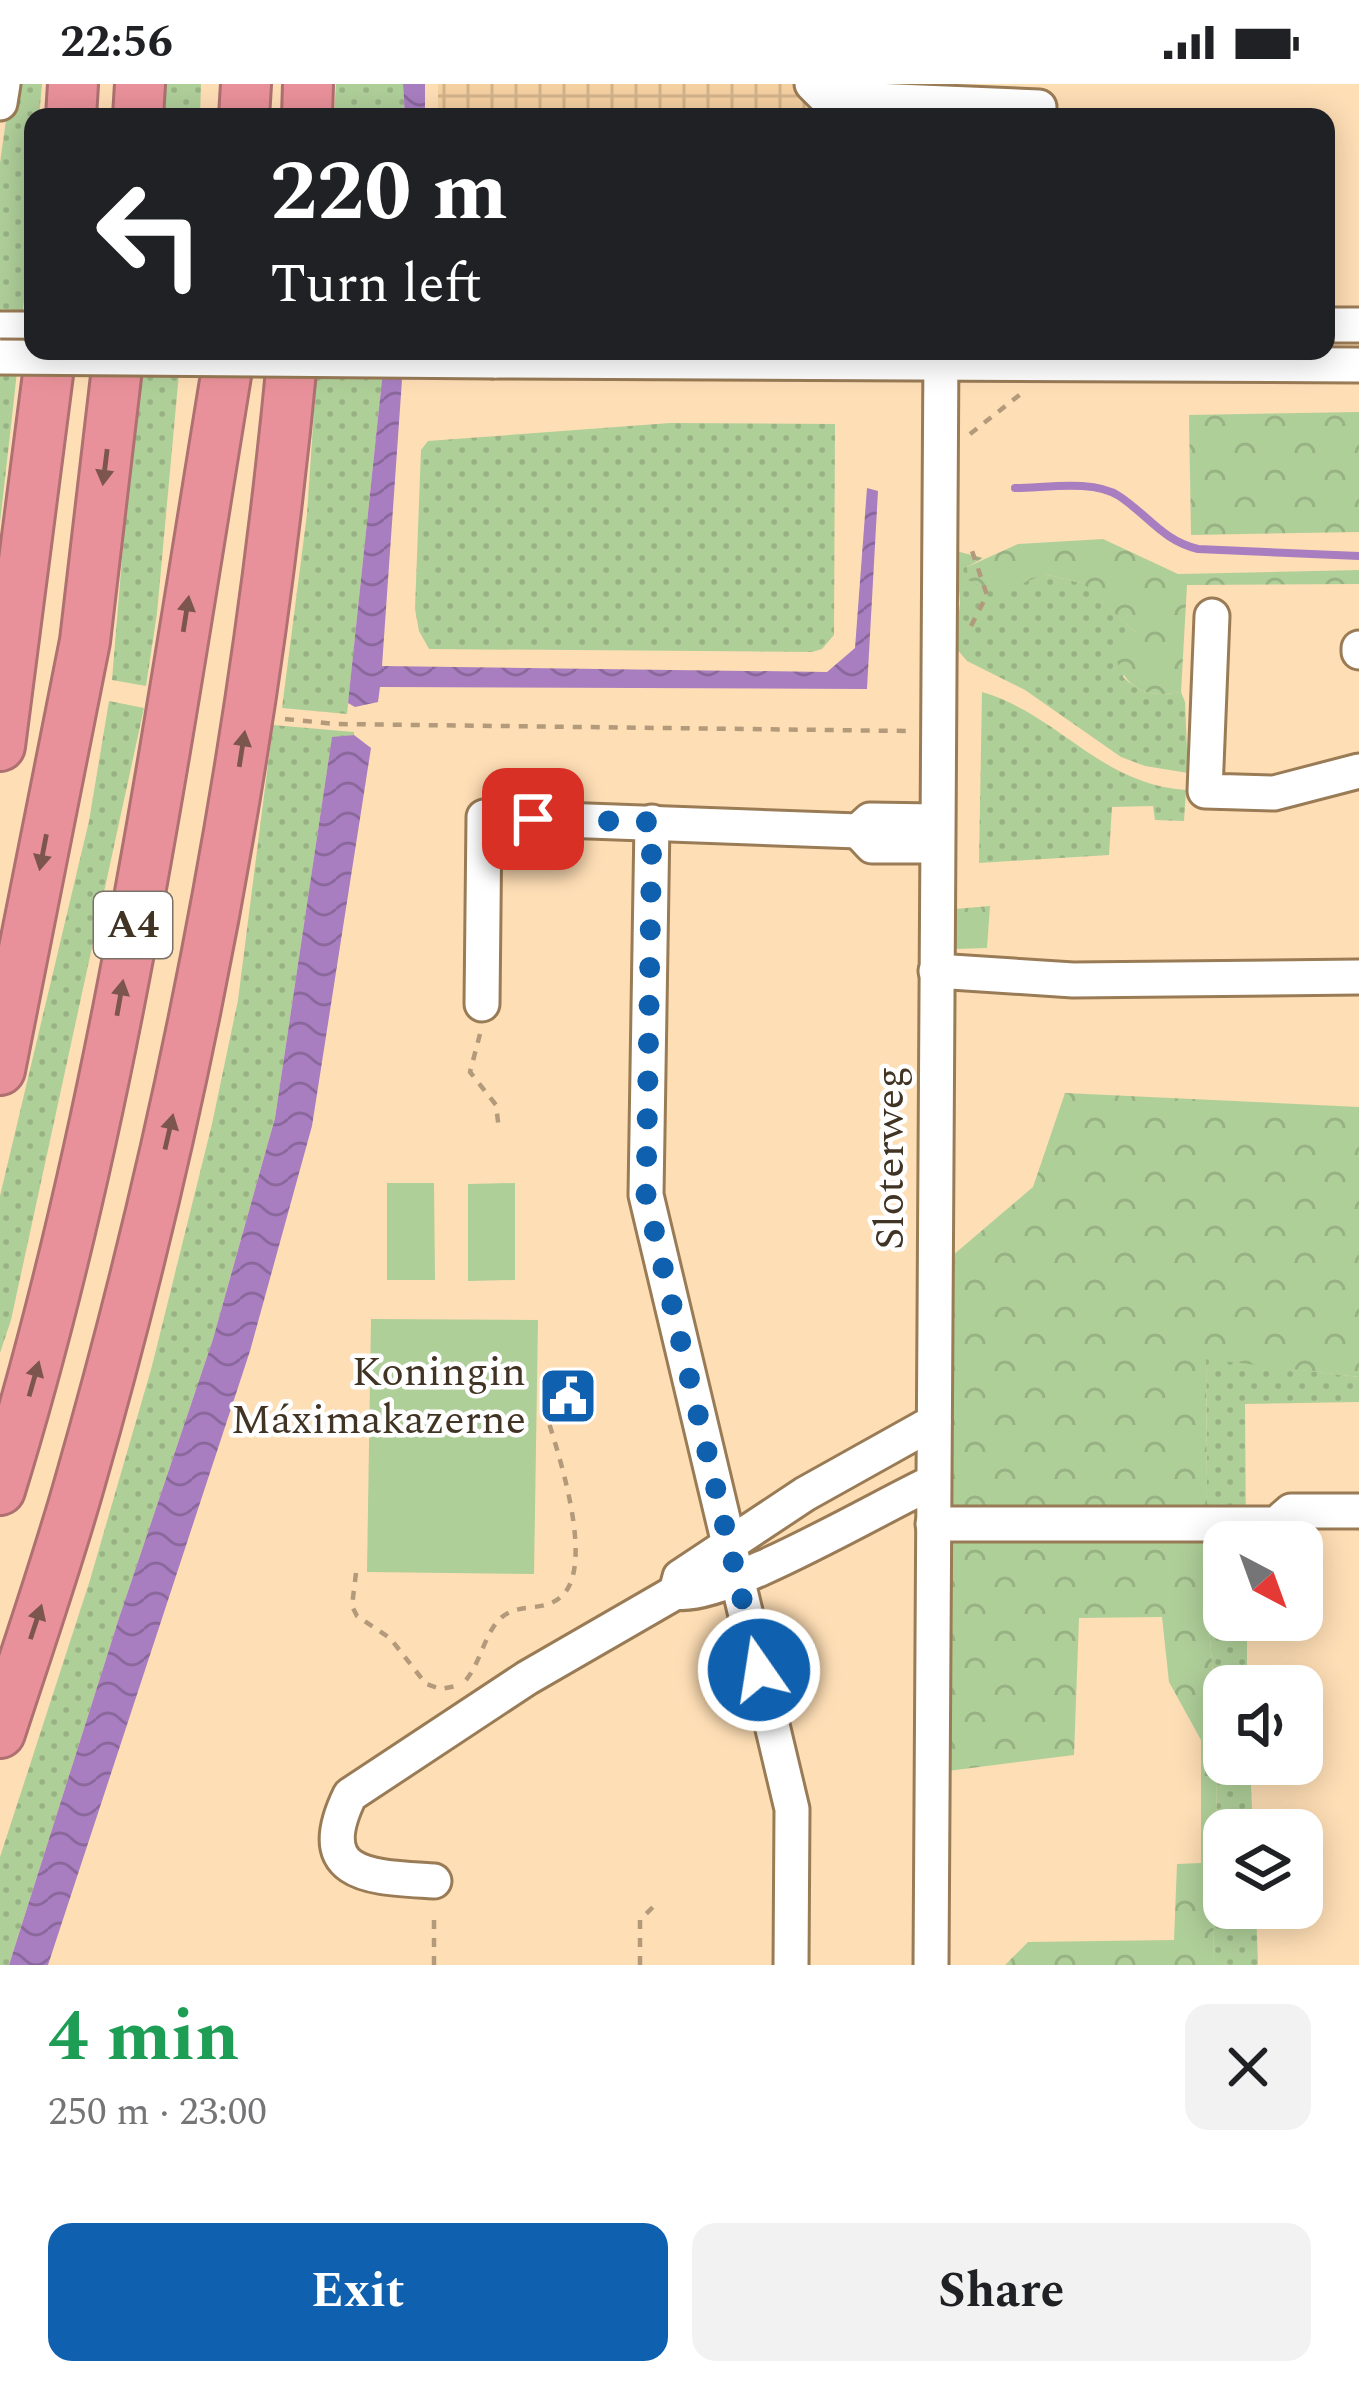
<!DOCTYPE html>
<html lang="en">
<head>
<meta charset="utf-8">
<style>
	body { margin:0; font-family:Spectral,serif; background:#f2f2f2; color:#202124; height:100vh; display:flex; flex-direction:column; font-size:45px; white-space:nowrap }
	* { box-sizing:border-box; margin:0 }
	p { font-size:39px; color:#757577 }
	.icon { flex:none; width:66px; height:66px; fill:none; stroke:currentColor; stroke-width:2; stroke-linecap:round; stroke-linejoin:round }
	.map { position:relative; height:1881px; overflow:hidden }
	.side { display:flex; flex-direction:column; background:#fff; flex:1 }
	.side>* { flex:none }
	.banner { position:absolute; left:24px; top:24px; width:1311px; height:252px; border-radius:24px; box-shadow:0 6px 30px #0003; background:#202124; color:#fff; overflow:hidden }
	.needle { width:78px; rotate:139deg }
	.buttons { position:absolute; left:1203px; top:1437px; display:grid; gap:24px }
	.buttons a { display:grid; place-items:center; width:120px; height:120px; border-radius:24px; background:#fff; box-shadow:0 6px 30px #0003; font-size:60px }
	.pin { position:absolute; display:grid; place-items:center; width:102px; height:102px; color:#fff; margin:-51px; border-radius:24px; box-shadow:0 6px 18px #0006 }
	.me { position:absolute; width:132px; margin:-66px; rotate:347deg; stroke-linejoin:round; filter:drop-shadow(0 0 9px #0008) }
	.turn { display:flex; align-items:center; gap:42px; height:252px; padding:0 48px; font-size:54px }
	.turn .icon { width:156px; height:156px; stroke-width:2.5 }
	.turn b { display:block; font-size:84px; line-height:102px }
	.round { display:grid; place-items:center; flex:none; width:126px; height:126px; border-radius:24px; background:#f2f2f2 }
	.overview { display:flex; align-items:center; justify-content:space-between; height:204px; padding:0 48px }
	h1 { font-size:72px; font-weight:700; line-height:90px; color:#1e9e55 }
	.button { display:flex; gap:24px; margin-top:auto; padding:24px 48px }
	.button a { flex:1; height:138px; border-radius:24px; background:#0f61af; color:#fff; font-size:48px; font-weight:700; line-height:138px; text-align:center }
	.button a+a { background:#f2f2f2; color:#202124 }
	.status { display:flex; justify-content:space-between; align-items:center; height:84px; padding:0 60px; background:#fff; direction:ltr }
	.status svg { height:33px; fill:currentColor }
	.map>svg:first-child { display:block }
	.industrial { fill:url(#industrial-grid) }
	.grass { fill:url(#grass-dots) }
	.forest { fill:url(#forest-crowns) }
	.park { fill:#afcf99 }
	.water { fill:url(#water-waves) }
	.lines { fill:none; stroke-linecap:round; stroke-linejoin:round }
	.stream { stroke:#a87ec0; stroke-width:8 }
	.minor-casing { stroke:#997b56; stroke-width:39 }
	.highway-casing { stroke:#ae7071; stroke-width:54 }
	.path { stroke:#b29a7b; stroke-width:4.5; stroke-dasharray:9 9; stroke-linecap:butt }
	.minor { stroke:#fff; stroke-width:33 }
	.highway { stroke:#e9919a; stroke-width:48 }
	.minor-bridge-casing { stroke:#997b56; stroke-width:39; stroke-linecap:butt }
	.minor-bridge { stroke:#fff; stroke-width:33 }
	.oneway { fill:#7c554d }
	.route { stroke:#0f61af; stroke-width:21; stroke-dasharray:0 37.8 }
	.labels { text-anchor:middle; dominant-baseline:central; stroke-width:9; stroke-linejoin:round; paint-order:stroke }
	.shield { fill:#fff; stroke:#7a7166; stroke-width:3 }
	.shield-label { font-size:39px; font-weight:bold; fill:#413424 }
	.street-label { font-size:42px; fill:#413424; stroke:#fff }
	.poi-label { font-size:42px; fill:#413424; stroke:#fff; text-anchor:end }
</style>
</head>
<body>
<div class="status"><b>22:56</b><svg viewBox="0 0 49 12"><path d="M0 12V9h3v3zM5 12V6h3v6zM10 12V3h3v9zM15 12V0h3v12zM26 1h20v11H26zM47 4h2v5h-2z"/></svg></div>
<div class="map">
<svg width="1359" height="1881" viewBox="0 0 1359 1881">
	<defs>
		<pattern id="industrial-grid" width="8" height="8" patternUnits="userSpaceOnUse" patternTransform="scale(3)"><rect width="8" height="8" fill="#f5d0a1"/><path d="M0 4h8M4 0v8" fill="none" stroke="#d3b38a"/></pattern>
		<pattern id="grass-dots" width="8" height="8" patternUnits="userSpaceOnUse" patternTransform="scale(3)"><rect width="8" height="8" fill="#afcf99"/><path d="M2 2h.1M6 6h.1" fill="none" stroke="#98b284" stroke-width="1.8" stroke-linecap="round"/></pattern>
		<pattern id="forest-crowns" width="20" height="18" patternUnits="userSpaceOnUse" patternTransform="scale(3)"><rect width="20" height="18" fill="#afcf99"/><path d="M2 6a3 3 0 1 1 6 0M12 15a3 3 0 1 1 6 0" fill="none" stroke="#98b284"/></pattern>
		<pattern id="water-waves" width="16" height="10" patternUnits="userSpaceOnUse" patternTransform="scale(3)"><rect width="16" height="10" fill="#a87ec0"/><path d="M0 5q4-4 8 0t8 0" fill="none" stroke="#8a689c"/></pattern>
	</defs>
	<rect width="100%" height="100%" fill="#fedeb5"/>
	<polygon class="industrial" points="438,0 898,0 899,33 438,33"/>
	<g class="grass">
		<path d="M11 0H42L39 33H33C33 169 15 304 0 439V79Z"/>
		<polygon points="164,0 201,0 200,33 162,33"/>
		<polygon points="336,0 403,0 405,33 334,33"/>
		<polygon points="139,267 181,267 157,529 146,602 112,596"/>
		<polygon points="318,267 385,267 347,630 282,624 307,430"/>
		<polygon points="670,339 835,340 834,551 822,565 812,568 429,565 419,547 415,525 421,366 428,357"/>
		<path d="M956 467 983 474 967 483 1045 490 1085 500 1135 548 1123 593C1142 611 1154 612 1181 608L1185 618 1188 689 1145 682 1121 673 1025 606 967 577 955 563 960 519Z"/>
		<path d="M982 608C1060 631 1099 700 1186 706L1184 737 1155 736 1153 722 1112 723 1109 771 979 779Z"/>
		<polygon points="109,617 144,624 11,1236 0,1269 0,1112 89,737"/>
		<polygon points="273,641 354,648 354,651 332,654 275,1034 213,1255 119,1534 9,1881 0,1881 0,1773 90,1496 152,1282 212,1040 238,916"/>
		<polygon points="1206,1274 1359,1293 1359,1318 1245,1320 1246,1458 1224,1458 1224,1536 1247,1536 1247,1602 1224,1602 1224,1680 1250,1680 1253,1746 1224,1746 1224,1824 1256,1824 1258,1881 1213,1881 1218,1648 1208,1532"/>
	</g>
	<g class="forest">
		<polygon points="1359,328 1359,448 1191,451 1189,331"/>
		<path d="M1103 455 1178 490 1359 486V500L1187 501 1181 608C1146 614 1128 607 1115 573L1135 548 1084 500 1045 490 997 510 968 496 967 483 1018 460Z"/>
		<polygon points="990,822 987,864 955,865 955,825"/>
		<polygon points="1065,1009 1359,1023 1359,1293 1206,1275 1208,1532 1218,1648 1213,1881 1005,1881 1028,1858 1174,1856 1177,1780 1201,1779 1201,1656 1169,1598 1162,1533 1079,1534 1074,1671 948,1687 952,1172 1033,1103"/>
	</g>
	<g class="park">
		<polygon points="387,1099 434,1099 435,1196 387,1196"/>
		<polygon points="515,1099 515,1196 468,1197 468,1100"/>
		<polygon points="371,1235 538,1236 534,1490 367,1488"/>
	</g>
	<g class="water">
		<polygon points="403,0 425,0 425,33 405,33"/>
		<polygon points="385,267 404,267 382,582 827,588 855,564 867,404 878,407 867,605 380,603 378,618 355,623 348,619"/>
		<polygon points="354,651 371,664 312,1042 250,1267 48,1881 9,1881 119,1534 213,1255 275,1034 332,653"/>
	</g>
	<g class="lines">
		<path class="stream" d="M1015 404C1045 404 1093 395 1119 412 1148 431 1163 457 1198 465L1359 472"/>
		<g class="minor-casing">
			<g id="minor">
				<polyline points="812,0 826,14 1039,23"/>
				<polyline points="0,19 3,0"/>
				<polyline points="1326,241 1359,241"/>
				<polyline points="0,245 33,245"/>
				<polyline points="494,277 1359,281"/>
				<polyline points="1212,532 1205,707 1274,709 1359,687"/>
				<polyline points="1359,564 1359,568"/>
				<polyline points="652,738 646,1111 792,1725 791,1881"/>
				<polyline points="858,747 872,762 936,762"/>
				<polyline points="936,887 1073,896 1359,893"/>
				<polyline points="482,920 484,733 858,747 870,736 936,737"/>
				<path d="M933 1398C884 1420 719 1518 676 1508L680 1493 805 1410 934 1338"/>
				<polyline points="933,1440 1276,1440 1291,1427 1359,1427"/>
				<path d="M434 1797C374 1793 309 1795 350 1711L527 1594 676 1508"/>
				<polyline points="931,1881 941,267"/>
			</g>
		</g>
		<g class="highway-casing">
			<g id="highway">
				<polyline points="71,33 73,0"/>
				<polyline points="138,33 140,0"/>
				<polyline points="244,33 246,0"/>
				<polyline points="307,33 308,0"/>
				<polyline points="0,662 51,267"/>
				<polyline points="0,986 85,557 119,267"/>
				<path d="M0 1406C114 1036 167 649 230 267"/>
				<path d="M0 1649C27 1566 56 1483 80 1398 186 1029 257 649 293 267"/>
			</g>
		</g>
		<g class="path">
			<polyline points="970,350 1022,309"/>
			<polyline points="971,542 987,511 971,464"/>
			<polyline points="285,635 336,640 909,647"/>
			<polyline points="480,950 470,988 496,1021 499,1046"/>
			<polyline points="356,1489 352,1522 357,1532 390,1554 426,1600 441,1605 456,1602"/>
			<path d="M466 1596C481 1578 485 1547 502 1533 520 1518 544 1529 562 1512 597 1478 555 1359 542 1317"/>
			<polyline points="434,1881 434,1827"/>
			<polyline points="640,1881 640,1836 658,1818"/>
		</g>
		<use href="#minor" class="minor"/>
		<use href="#highway" class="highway"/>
		<g class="minor-bridge-casing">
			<polyline id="minor-bridge" points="0,273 494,277"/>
		</g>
		<use href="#minor-bridge" class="minor-bridge"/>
	</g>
	<defs><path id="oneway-solid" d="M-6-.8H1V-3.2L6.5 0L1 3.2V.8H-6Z" transform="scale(3)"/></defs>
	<g class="oneway">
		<use href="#oneway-solid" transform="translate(105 383) rotate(97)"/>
		<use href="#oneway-solid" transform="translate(186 530) rotate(-81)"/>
		<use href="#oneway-solid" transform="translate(242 665) rotate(-81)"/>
		<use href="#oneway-solid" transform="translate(43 768) rotate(101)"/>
		<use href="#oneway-solid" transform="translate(120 914) rotate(-80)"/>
		<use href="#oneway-solid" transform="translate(169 1048) rotate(-77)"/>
		<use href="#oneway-solid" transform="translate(34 1295) rotate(-74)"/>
		<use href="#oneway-solid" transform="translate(36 1538) rotate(-72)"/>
	</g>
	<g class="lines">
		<polyline class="route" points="533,735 652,738 646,1112 759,1586"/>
	</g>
	<defs>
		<g id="civic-square" transform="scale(3)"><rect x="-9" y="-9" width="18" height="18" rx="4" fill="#0f61af" stroke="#fff"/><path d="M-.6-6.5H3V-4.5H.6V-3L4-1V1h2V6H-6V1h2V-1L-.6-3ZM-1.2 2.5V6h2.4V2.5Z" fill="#fff"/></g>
	</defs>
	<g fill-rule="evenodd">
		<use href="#civic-square" x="568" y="1312"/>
	</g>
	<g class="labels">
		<rect class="shield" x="94" y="808" width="78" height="66" rx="9"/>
		<g class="shield-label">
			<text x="133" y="841">A4</text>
		</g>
		<g class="street-label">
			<text transform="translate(890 1074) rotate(-90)">Sloterweg</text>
		</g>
		<g class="poi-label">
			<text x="526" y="1288">Koningin<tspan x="526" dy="48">Máximakazerne</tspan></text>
		</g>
	</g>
</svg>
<div class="buttons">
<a><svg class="needle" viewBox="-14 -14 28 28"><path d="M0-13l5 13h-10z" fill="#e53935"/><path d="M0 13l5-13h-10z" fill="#757577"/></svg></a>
<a><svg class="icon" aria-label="sound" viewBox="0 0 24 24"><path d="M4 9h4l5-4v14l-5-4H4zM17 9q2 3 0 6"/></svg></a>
<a><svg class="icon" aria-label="layers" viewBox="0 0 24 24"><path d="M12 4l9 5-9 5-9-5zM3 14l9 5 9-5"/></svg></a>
</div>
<div class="pin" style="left:533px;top:735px;background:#d93025"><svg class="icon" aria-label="arrive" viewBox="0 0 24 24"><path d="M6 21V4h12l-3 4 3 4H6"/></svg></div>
<svg class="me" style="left:759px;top:1586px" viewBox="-20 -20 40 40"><circle r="17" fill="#0f61af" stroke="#fff" stroke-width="3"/><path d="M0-11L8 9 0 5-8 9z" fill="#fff"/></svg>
<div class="banner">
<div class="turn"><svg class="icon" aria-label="left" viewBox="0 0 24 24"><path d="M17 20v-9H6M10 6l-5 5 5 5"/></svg><div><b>220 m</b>Turn left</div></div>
</div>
</div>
<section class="side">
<div class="overview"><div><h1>4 min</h1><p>250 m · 23:00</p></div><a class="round"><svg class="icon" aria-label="close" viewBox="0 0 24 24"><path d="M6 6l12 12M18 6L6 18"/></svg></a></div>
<div class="button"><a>Exit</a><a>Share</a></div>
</section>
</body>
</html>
